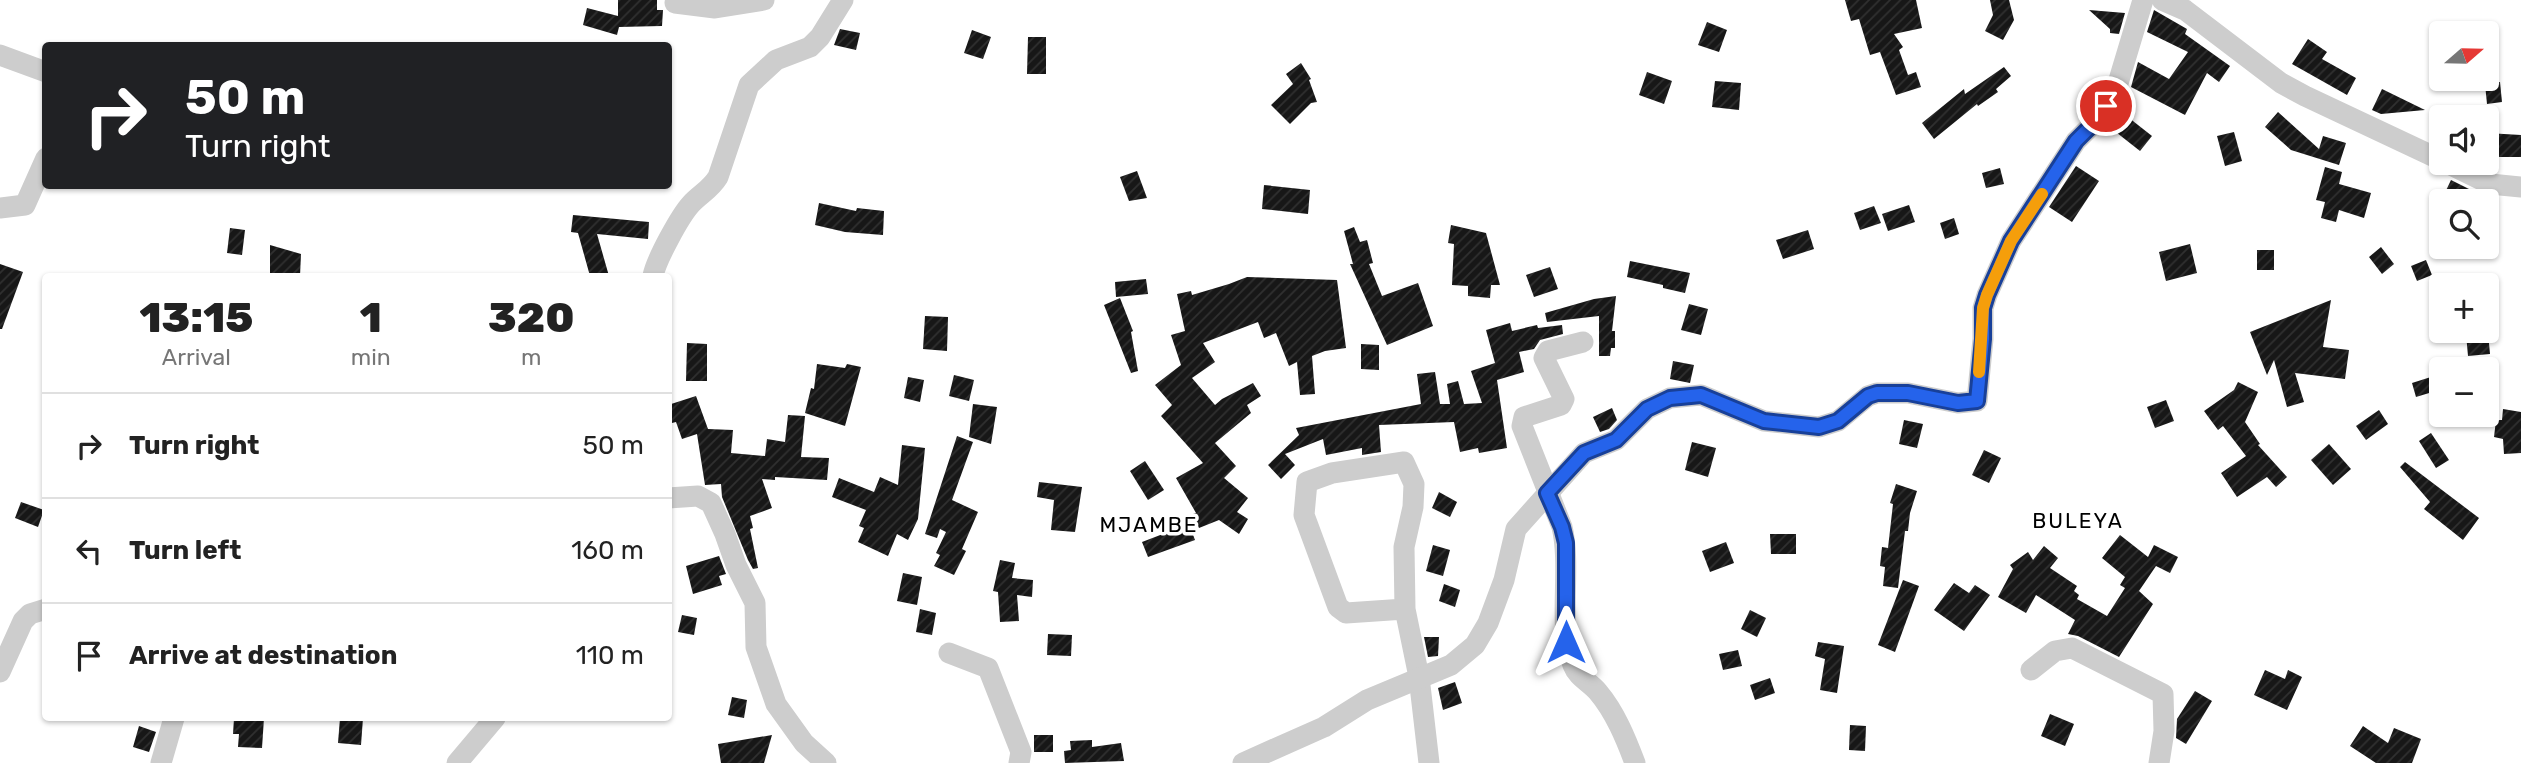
<!DOCTYPE html>
<html lang="en">
<head>
<meta charset="utf-8">
<style>
	body { margin:0; font-family:Rubik,sans-serif; background:#f6f6f6; color:#222; height:100vh; display:flex; flex-direction:column; font-size:26px; white-space:nowrap }
	* { box-sizing:border-box; margin:0 }
	p { font-size:23px; color:#767676 }
	.icon { flex:none; width:38px; height:38px; fill:none; stroke:currentColor; stroke-width:2; stroke-linecap:round; stroke-linejoin:round }
	.map { position:relative; flex:1; overflow:hidden }
	.drawer { position:absolute; left:42px; top:273px; width:630px; height:448px; display:flex; flex-direction:column; background:#fff; border-radius:7px; box-shadow:0 2px 5px #0004 }
	.drawer>* { flex:none }
	.guide { position:absolute; left:42px; top:42px; width:630px; height:147px; border-radius:7px; box-shadow:0 2px 5px #0004; background:#202124; color:#fff; overflow:hidden }
	.needle { width:46px; rotate:70deg }
	.controls { position:absolute; left:2429px; top:21px; display:grid; gap:14px }
	.controls a { display:grid; place-items:center; width:70px; height:70px; border-radius:7px; background:#fff; box-shadow:0 2px 5px #0004; font-size:35px }
	.pin { position:absolute; display:grid; place-items:center; width:60px; height:60px; color:#fff; margin:-30px; border:4px solid #fff; border-radius:50%; box-shadow:0 2px 7px #0007 }
	.me { position:absolute; width:77px; margin:-38px; rotate:0deg; stroke-linejoin:round; filter:drop-shadow(0 0 5px #0008) }
	.turn { display:flex; align-items:center; gap:24px; height:147px; padding:0 28px; font-size:32px }
	.turn .icon { width:91px; height:91px; stroke-width:2.5 }
	.turn b { display:block; font-size:49px; line-height:60px }
	.eta { display:flex; justify-content:space-evenly; align-items:center; height:119px; text-align:center }
	.eta b { font-size:42px; font-weight:800; line-height:49px }
	ul { padding:0; list-style:none }
	li { display:flex; align-items:center; gap:21px; height:105px; padding:0 28px; border-top:2px solid #e0e0e0 }
	li div { flex:1 }
	li b { display:block; font-size:26px }
	li em { font-style:normal }
	.map>svg:first-child { display:block }
	.building { fill:url(#building-hatch) }
	.lines { fill:none; stroke-linecap:round; stroke-linejoin:round }
	.minor { stroke:#cdcdcd; stroke-width:21 }
	.route-casing { stroke:#184099; stroke-width:18 }
	.route { stroke:#2563eb; stroke-width:12 }
	.slow { stroke:#f59e0b; stroke-width:12 }
	.labels { text-anchor:middle; dominant-baseline:central; stroke-width:7; stroke-linejoin:round; paint-order:stroke }
	.quarter-label { font-size:21px; letter-spacing:2px; fill:#000; stroke:#fff }
</style>
</head>
<body>
<div class="map">
<svg width="2521" height="763" viewBox="0 0 2521 763">
	<defs>
		<pattern id="building-hatch" width="6" height="6" patternUnits="userSpaceOnUse" patternTransform="scale(1.75)"><rect width="6" height="6" fill="#171717"/><path d="M-1 1l2-2M0 6l6-6M5 7l2-2" fill="none" stroke="#303030"/></pattern>
	</defs>
	<rect width="100%" height="100%" fill="#fff"/>
	<g class="building">
		<polygon points="618,0 657,0 657,10 663,10 662,26 619,27 617,35 583,25 587,8 618,16"/>
		<polygon points="1845,0 1916,0 1922,28 1894,34 1903,47 1899,50 1908,75 1916,72 1921,87 1896,95 1880,52 1870,55 1859,19 1851,21"/>
		<polygon points="1990,0 2009,0 2014,20 2003,40 1985,31 1993,15"/>
		<polygon points="2089,10 2125,13 2119,34 2110,33 2110,29"/>
		<polygon points="2154,10 2187,29 2185,34 2230,66 2219,82 2207,73 2185,115 2131,87 2138,62 2169,79 2188,52 2147,32"/>
		<polygon points="1707,22 1727,30 1719,52 1698,45"/>
		<polygon points="840,29 860,33 856,50 834,45"/>
		<polygon points="972,30 991,37 983,59 964,53"/>
		<polygon points="1028,37 1046,37 1046,74 1027,74"/>
		<polygon points="2308,39 2327,52 2322,59 2356,78 2347,95 2292,64"/>
		<polygon points="1301,63 1311,79 1309,80 1317,102 1311,103 1290,124 1271,105 1293,84 1286,74"/>
		<polygon points="2004,67 2011,76 1996,89 1998,92 1978,106 1977,104 1934,139 1922,123 1964,89 1965,94"/>
		<polygon points="1647,72 1672,81 1664,104 1639,95"/>
		<polygon points="1715,81 1741,83 1739,110 1712,107"/>
		<polygon points="2500,82 2502,102 2487,104 2485,84"/>
		<polygon points="2382,89 2425,110 2381,114 2372,110"/>
		<polygon points="2278,112 2319,149 2323,136 2346,143 2339,165 2291,150 2265,127"/>
		<polygon points="2124,114 2152,136 2140,151 2112,129"/>
		<polygon points="2234,132 2242,161 2225,166 2217,136"/>
		<polygon points="2487,133 2521,135 2521,157 2487,157"/>
		<polygon points="2076,166 2099,181 2072,222 2049,207"/>
		<polygon points="2325,167 2342,172 2339,184 2371,193 2364,218 2339,210 2336,222 2321,218 2325,202 2316,200"/>
		<polygon points="2000,168 2004,184 1986,188 1982,173"/>
		<polygon points="1137,171 1147,198 1129,201 1120,177"/>
		<polygon points="2451,180 2493,201 2441,201"/>
		<polygon points="1264,185 1310,190 1308,214 1262,209"/>
		<polygon points="819,203 856,211 857,208 884,211 883,235 845,232 815,225"/>
		<polygon points="1909,205 1915,222 1888,231 1882,214"/>
		<polygon points="1874,206 1881,223 1860,230 1854,213"/>
		<polygon points="573,215 649,222 648,239 597,234 609,276 590,276 578,233 571,232"/>
		<polygon points="1954,218 1959,234 1945,239 1940,223"/>
		<polygon points="1451,225 1486,233 1500,285 1491,285 1490,298 1468,296 1468,286 1452,285 1454,244 1448,243"/>
		<polygon points="1354,227 1360,242 1367,240 1373,263 1369,264 1382,296 1418,283 1433,326 1387,345 1350,264 1353,264 1344,231"/>
		<polygon points="230,228 245,230 242,255 227,253"/>
		<polygon points="1808,230 1814,249 1783,259 1776,240"/>
		<polygon points="2190,244 2197,273 2166,281 2159,252"/>
		<polygon points="270,245 301,254 300,276 270,276"/>
		<polygon points="2381,247 2394,264 2382,274 2369,257"/>
		<rect x="2257" y="250" width="17" height="20"/>
		<polygon points="2426,260 2432,275 2417,281 2411,266"/>
		<polygon points="1630,261 1690,273 1685,293 1663,288 1663,285 1627,277"/>
		<polygon points="0,264 23,272 2,329 0,329"/>
		<polygon points="1550,267 1558,289 1534,297 1526,275"/>
		<polygon points="1247,277 1337,280 1346,348 1325,351 1312,356 1315,394 1300,395 1297,362 1289,366 1276,333 1264,338 1258,322 1203,343 1215,362 1192,378 1215,405 1222,399 1253,383 1261,396 1247,405 1251,413 1215,443 1236,466 1224,478 1248,498 1237,512 1248,519 1239,534 1219,520 1199,528 1193,514 1196,513 1176,478 1203,463 1161,416 1172,405 1155,385 1181,365 1171,335 1185,331 1177,294 1191,291 1192,295 1229,284"/>
		<polygon points="1146,279 1148,294 1116,297 1115,282"/>
		<polygon points="1616,296 1612,331 1615,331 1615,348 1611,348 1610,356 1599,356 1599,316 1547,322 1545,313 1594,299"/>
		<polygon points="1120,298 1133,331 1131,332 1138,371 1131,373 1104,305"/>
		<polygon points="2331,300 2323,347 2349,350 2345,379 2295,373 2304,402 2287,407 2274,360 2267,375 2250,332"/>
		<polygon points="1689,304 1708,309 1701,335 1681,330"/>
		<polygon points="925,316 948,317 947,351 923,349"/>
		<polygon points="1510,323 1512,331 1537,325 1538,328 1562,325 1563,334 1540,340 1534,349 1519,352 1524,372 1497,380 1507,448 1479,453 1478,448 1460,452 1454,422 1379,425 1381,452 1362,455 1362,448 1326,455 1323,439 1285,454 1295,465 1281,479 1268,465 1299,435 1296,428 1421,404 1417,374 1435,372 1440,404 1450,404 1447,384 1458,381 1464,404 1482,403 1471,371 1495,363 1486,330"/>
		<polygon points="2488,332 2490,354 2468,356 2466,334"/>
		<polygon points="687,343 707,344 707,381 686,381"/>
		<polygon points="1361,344 1379,345 1379,370 1361,369"/>
		<polygon points="1673,361 1694,365 1690,383 1670,379"/>
		<polygon points="817,364 845,368 847,364 861,367 845,426 805,413 811,388 814,389"/>
		<polygon points="954,375 974,380 969,401 949,396"/>
		<polygon points="2434,376 2439,390 2416,397 2412,383"/>
		<polygon points="908,377 924,380 920,402 904,398"/>
		<polygon points="2238,382 2258,392 2245,422 2260,444 2258,445 2287,477 2276,487 2267,477 2237,497 2221,473 2246,456 2223,426 2218,430 2204,411 2234,390"/>
		<polygon points="696,396 708,429 733,430 731,453 765,456 767,439 785,442 788,415 805,416 801,457 829,458 827,480 775,477 775,480 762,479 772,508 750,516 753,528 750,529 758,568 753,569 748,560 722,497 721,484 705,485 697,434 682,439 676,422 668,424 668,405"/>
		<polygon points="2166,400 2174,421 2155,428 2147,407"/>
		<polygon points="973,404 997,407 991,444 969,437"/>
		<polygon points="1612,408 1617,420 1609,429 1600,432 1593,417"/>
		<polygon points="2503,409 2521,412 2521,453 2504,454 2503,439 2494,437 2496,420 2502,420"/>
		<polygon points="2379,410 2388,424 2366,440 2356,426"/>
		<polygon points="1904,420 1923,424 1917,448 1899,444"/>
		<polygon points="2431,433 2449,460 2436,468 2419,441"/>
		<polygon points="957,436 973,442 952,500 978,512 962,549 966,551 954,575 934,566 940,555 936,553 946,532 940,529 937,538 925,534"/>
		<polygon points="1692,442 1716,448 1708,477 1685,470"/>
		<polygon points="2329,444 2351,469 2333,485 2311,460"/>
		<polygon points="902,445 925,448 918,519 908,540 897,534 888,556 858,542 864,528 859,526 866,510 832,497 839,478 874,492 880,477 898,485"/>
		<polygon points="1984,450 2001,458 1989,483 1972,475"/>
		<polygon points="1145,461 1164,490 1148,500 1130,471"/>
		<polygon points="2405,462 2479,518 2463,540 2424,509 2430,502 2400,467"/>
		<polygon points="1039,482 1082,487 1075,532 1051,530 1054,500 1037,497"/>
		<polygon points="1896,484 1917,491 1910,513 1908,531 1905,531 1898,588 1883,586 1885,567 1880,566 1882,547 1888,548 1893,504 1890,503"/>
		<polygon points="1439,492 1457,502 1450,517 1432,508"/>
		<polygon points="21,502 44,510 38,527 15,518"/>
		<polygon points="1189,524 1195,540 1148,557 1142,542"/>
		<polygon points="1770,534 1796,534 1796,554 1771,554"/>
		<polygon points="2120,535 2148,557 2154,545 2178,557 2170,573 2156,566 2139,591 2153,604 2119,657 2078,636 2068,634 2075,620 2036,595 2026,613 1998,597 2013,569 2010,565 2028,552 2033,560 2044,546 2058,558 2050,568 2077,586 2074,591 2079,595 2077,599 2107,616 2125,588 2120,585 2125,577 2102,558"/>
		<polygon points="1726,542 1734,563 1710,572 1702,551"/>
		<polygon points="1433,545 1450,550 1443,576 1426,571"/>
		<polygon points="719,556 726,574 719,576 722,585 693,594 686,566"/>
		<polygon points="1000,560 1015,563 1012,578 1033,580 1032,597 1017,595 1019,621 1000,622 998,592 993,591"/>
		<polygon points="903,573 922,577 917,605 897,601"/>
		<polygon points="1903,580 1919,586 1895,652 1878,645"/>
		<polygon points="1954,583 1969,593 1975,585 1990,595 1964,631 1934,610"/>
		<polygon points="1444,584 1460,590 1455,607 1439,601"/>
		<polygon points="920,609 936,613 932,635 916,632"/>
		<polygon points="1750,610 1766,618 1757,637 1741,629"/>
		<polygon points="682,615 697,618 694,635 678,632"/>
		<polygon points="1048,634 1072,635 1071,656 1047,655"/>
		<polygon points="1424,637 1439,637 1438,656 1428,657"/>
		<polygon points="1818,642 1844,646 1837,693 1820,690 1825,659 1815,656"/>
		<polygon points="1738,650 1742,666 1723,670 1719,654"/>
		<polygon points="2265,670 2285,679 2288,670 2302,677 2287,710 2254,695"/>
		<polygon points="1770,678 1775,693 1755,700 1750,685"/>
		<polygon points="1455,682 1462,703 1443,710 1438,688"/>
		<polygon points="2195,691 2212,701 2186,744 2176,738 2177,719"/>
		<polygon points="732,697 747,700 744,718 728,715"/>
		<polygon points="2050,714 2074,724 2065,746 2041,736"/>
		<polygon points="234,718 264,718 262,748 238,747 239,734 233,734"/>
		<polygon points="340,718 363,718 361,745 338,743"/>
		<polygon points="1850,725 1866,726 1865,751 1849,750"/>
		<polygon points="139,726 156,732 149,752 133,747"/>
		<polygon points="2363,726 2388,743 2394,728 2421,739 2412,763 2376,763 2350,746"/>
		<polygon points="772,735 764,763 721,763 718,744"/>
		<rect x="1034" y="735" width="19" height="17"/>
		<polygon points="1092,740 1092,747 1121,743 1124,761 1065,763 1064,751 1071,750 1070,741"/>
	</g>
	<g class="lines">
		<g class="minor">
			<polyline points="2162,0 2185,10 2281,83 2305,96 2441,160"/>
			<polyline points="675,3 715,8 764,0"/>
			<polyline points="0,55 46,72"/>
			<polyline points="2447,163 2490,184 2521,187"/>
			<polyline points="0,208 25,205 46,158"/>
			<path d="M653 276C656 260 680 216 691 204 700 194 710 190 718 177L749 85 776 60 810 47 820 37 843 0"/>
			<path d="M1583 342 1548 351 1544 358 1564 399 1561 405 1524 417 1522 426 1562 527C1572 568 1557 629 1573 665 1578 678 1590 682 1598 692 1615 712 1626 739 1635 763"/>
			<polyline points="668,498 698,496 711,503 725,534 736,565 755,603 756,647 776,704 804,743 826,763"/>
			<polyline points="1405,609 1346,613 1338,607 1304,515 1307,482 1332,473 1404,462 1414,484 1413,507 1404,547 1405,609 1419,677 1429,763"/>
			<polyline points="949,653 988,668 1021,752 1019,763"/>
			<polyline points="2031,670 2055,651 2072,648 2163,694 2164,731 2159,763"/>
			<polyline points="0,672 23,621 30,614 46,609"/>
			<polyline points="161,763 174,718"/>
			<polyline points="457,763 495,718"/>
			<polyline points="1243,763 1324,727 1367,700 1451,665 1475,645 1488,623 1504,580 1516,529 1584,453 1616,440 1647,409 1670,398 1701,395 1764,421 1819,427 1838,421 1868,396 1877,393 1908,393 1958,403 1977,401 1983,339 1983,308 1987,295 2011,241 2076,141 2095,122 2116,90 2143,0"/>
		</g>
	</g>
	<g class="lines">
		<g class="route-casing">
			<polyline id="route" points="1566,642 1566,543 1562,527 1547,493 1584,453 1616,440 1647,409 1670,398 1701,395 1764,421 1819,427 1838,421 1868,396 1877,393 1908,393 1958,403 1977,401 1983,339 1983,308 1987,295 2011,241 2076,141 2095,122 2106,106"/>
		</g>
		<use href="#route" class="route"/>
		<polyline class="slow" points="1979,372 1983,308 1987,295 2011,241 2042,194"/>
	</g>
	<g class="labels">
		<g class="quarter-label">
			<text x="2078" y="520">BULEYA</text>
			<text x="1149" y="524">MJAMBE</text>
		</g>
	</g>
</svg>
<div class="controls">
<a><svg class="needle" viewBox="-14 -14 28 28"><path d="M0-13l5 13h-10z" fill="#e53935"/><path d="M0 13l5-13h-10z" fill="#767676"/></svg></a>
<a><svg class="icon" aria-label="sound" viewBox="0 0 24 24"><path d="M4 9h4l5-4v14l-5-4H4zM17 9q2 3 0 6"/></svg></a>
<a><svg class="icon" aria-label="search" viewBox="0 0 24 24"><circle cx="10" cy="10" r="6"/><path d="M15 15l6 6"/></svg></a>
<a>+</a>
<a>−</a>
</div>
<div class="pin" style="left:2106px;top:106px;background:#d93025"><svg class="icon" aria-label="arrive" viewBox="0 0 24 24"><path d="M6 21V4h12l-3 4 3 4H6"/></svg></div>
<svg class="me" style="left:1566px;top:642px" viewBox="-20 -20 40 40"><path d="M0-17L14 15 0 8-14 15z" fill="#2563eb" stroke="#fff" stroke-width="4"/></svg>
<div class="guide">
<div class="turn"><svg class="icon" aria-label="right" viewBox="0 0 24 24"><path d="M7 20v-9h11M14 6l5 5-5 5"/></svg><div><b>50 m</b>Turn right</div></div>
</div>
<section class="drawer">
<div class="eta">
<div><b>13:15</b><p>Arrival</p></div>
<div><b>1</b><p>min</p></div>
<div><b>320</b><p>m</p></div>
</div>
<ul>
<li><svg class="icon" aria-label="right" viewBox="0 0 24 24"><path d="M7 20v-9h11M14 6l5 5-5 5"/></svg><div><b>Turn right</b></div><em>50 m</em></li>
<li><svg class="icon" aria-label="left" viewBox="0 0 24 24"><path d="M17 20v-9H6M10 6l-5 5 5 5"/></svg><div><b>Turn left</b></div><em>160 m</em></li>
<li><svg class="icon" aria-label="arrive" viewBox="0 0 24 24"><path d="M6 21V4h12l-3 4 3 4H6"/></svg><div><b>Arrive at destination</b></div><em>110 m</em></li>
</ul>
</section>
</div>
</body>
</html>
